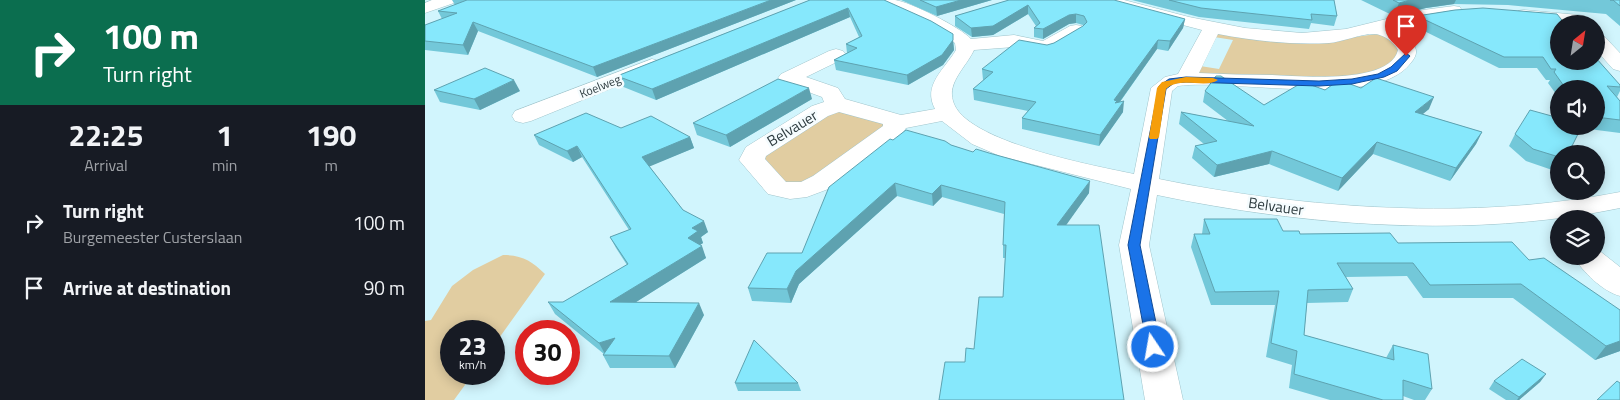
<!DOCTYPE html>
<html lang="en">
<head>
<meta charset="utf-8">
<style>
	body { margin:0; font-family:"Titillium Web",sans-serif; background:#242831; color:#f1f3f6; height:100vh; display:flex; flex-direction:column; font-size:19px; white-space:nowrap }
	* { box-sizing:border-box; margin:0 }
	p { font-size:16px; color:#9ea1a6 }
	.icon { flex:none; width:28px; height:28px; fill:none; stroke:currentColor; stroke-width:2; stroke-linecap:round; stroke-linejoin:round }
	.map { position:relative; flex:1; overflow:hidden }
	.details { display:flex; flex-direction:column; background:#171b24; width:425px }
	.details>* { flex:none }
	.top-card { background:#0b6e4f; color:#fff; overflow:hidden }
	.needle { width:32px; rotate:30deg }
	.fabs { position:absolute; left:1125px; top:15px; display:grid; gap:10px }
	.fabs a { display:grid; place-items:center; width:55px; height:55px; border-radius:50%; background:#171b24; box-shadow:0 2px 12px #0003; font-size:25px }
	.speed { position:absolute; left:15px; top:320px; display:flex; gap:10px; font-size:25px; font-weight:700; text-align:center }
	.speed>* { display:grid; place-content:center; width:65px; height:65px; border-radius:50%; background:#171b24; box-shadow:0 2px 12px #0003; line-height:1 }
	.speed small { font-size:12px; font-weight:400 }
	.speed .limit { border:8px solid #d22; background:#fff; color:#111 }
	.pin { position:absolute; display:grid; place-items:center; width:42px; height:42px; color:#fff; margin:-51px -21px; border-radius:50% 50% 50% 0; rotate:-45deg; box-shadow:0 0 5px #0007 }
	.pin .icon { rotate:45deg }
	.me { position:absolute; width:55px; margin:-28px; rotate:348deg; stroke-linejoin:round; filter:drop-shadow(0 0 4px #0008) }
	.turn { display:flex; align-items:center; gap:18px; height:105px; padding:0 20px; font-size:22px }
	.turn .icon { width:65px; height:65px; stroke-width:2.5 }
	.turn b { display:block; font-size:35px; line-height:42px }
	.eta { display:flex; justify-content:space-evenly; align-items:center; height:85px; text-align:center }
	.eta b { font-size:30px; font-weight:700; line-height:35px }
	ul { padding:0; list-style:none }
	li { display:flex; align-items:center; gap:15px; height:65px; padding:0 20px }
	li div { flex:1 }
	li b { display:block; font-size:19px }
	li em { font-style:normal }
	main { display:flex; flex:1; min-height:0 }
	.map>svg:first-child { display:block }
	.green { fill:#e1cda1 }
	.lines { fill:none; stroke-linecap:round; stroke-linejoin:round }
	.minor-casing { stroke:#a0c4cb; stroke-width:1 }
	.minor { fill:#fff; fill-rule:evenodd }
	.wall { fill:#73c8d9 }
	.shaded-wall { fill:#5ea2b0 }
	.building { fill:#86e8fc; stroke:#5ea2b0 }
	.route { fill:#1a73e8; stroke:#114b97 }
	.slow { fill:#f59e0b }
	.labels { text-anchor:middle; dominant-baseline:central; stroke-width:5; stroke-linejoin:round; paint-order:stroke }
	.far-street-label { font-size:12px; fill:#2e3c40; stroke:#f5fcfe }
	.street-label { font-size:15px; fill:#2e3c40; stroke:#f5fcfe }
</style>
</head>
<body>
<main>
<section class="details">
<div class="top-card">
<div class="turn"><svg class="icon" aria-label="right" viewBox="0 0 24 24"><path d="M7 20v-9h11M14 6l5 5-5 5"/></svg><div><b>100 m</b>Turn right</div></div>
</div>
<div class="eta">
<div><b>22:25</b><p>Arrival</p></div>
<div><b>1</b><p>min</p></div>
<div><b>190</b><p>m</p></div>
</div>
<ul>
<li><svg class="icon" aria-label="right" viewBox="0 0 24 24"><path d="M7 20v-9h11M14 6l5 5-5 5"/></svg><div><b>Turn right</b><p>Burgemeester Custerslaan</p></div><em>100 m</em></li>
<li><svg class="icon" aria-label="arrive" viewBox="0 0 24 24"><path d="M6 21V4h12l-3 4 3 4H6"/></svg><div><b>Arrive at destination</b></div><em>90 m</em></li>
</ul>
</section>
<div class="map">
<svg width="1195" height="400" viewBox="0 0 1195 400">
	<rect width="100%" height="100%" fill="#d1f5fd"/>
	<g class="green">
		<polygon points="792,33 922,38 952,34 966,39 973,49 971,58 958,68 919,79 772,76 775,66 794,69 808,40 789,37"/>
		<polygon points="409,110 455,120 462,125 389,181 362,185 335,154"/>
		<path d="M78 255C97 255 107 261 120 274L69 345V331H26V374H48L29 400H0V321L6 320 27 286 48 270Z"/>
	</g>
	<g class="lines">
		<g class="minor-casing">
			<g id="minor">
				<polygon points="7,0 31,0 29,3 0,13 0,3"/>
				<path d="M450 0C456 0 463 0 470 0 485 2 535 27 546 39L589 35 618 41 645 26 651 25 657 26 660 30 657 34 628 51 621 53 589 47 549 50C542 66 522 82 528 101 539 142 671 166 709 174L726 88 740 77 753 74 777 30 674 3 672 0H699L764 17 820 28 877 33 921 29 998 10 1029 6 1035 7 1037 11 1035 15 998 20 968 28C978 32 986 37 990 47 993 54 989 59 985 64 948 110 807 78 753 86L747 91 734 179C880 209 1048 221 1195 192V208C1046 239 880 226 732 195L724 245 758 400H720L694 245 706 189 575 156 547 144 517 121 481 128 477 134 406 188 382 197 365 199 343 194 314 160 321 147 387 106 399 102 397 97 356 82 353 78 356 74 404 51 411 49 418 51 421 55 418 59 381 77 413 88 420 99 476 115 510 109C497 85 520 69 531 50L530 43 508 29 452 3ZM793 34C830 41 866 45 904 43 916 42 939 33 949 34 958 34 969 42 973 50 965 85 874 76 847 75 823 75 798 74 774 73ZM414 112 458 124V126L388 176 376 182H361L340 159 341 156 403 116Z"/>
				<polygon points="1099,10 1154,15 1160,16 1163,20 1160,24 1139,24 1093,19 1091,15 1093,11"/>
				<polygon points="1171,33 1177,34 1195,53 1195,71 1188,69 1171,50"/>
				<polygon points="227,59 234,61 237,65 234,69 106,121 98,123 90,121 87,116 90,111"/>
				<path d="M1171 248 1195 267V296C1177 291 1158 272 1148 256H1171Z"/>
			</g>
		</g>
		<use href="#minor" class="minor"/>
	</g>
	<g class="wall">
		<polygon points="27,0 371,0 172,77 53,31 43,55 0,50 0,25 17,19 13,11 30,5"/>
		<polygon points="385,0 459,0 528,40 529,50 518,65 483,85 411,70 409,60 422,53 421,44 434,37 425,17 231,100 196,86 192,76"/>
		<polygon points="476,0 567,0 512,16"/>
		<polygon points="584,0 760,19 758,28 743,51 732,49 695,102 698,112 674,146 597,129 597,118 603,111 549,100 548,89 559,80 558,80 557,69 629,43 659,26 658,25 651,23 644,24 618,39 609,37 609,28 611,26 603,14 568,35 547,37 530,26 530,16"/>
		<polygon points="707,0 909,0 912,16 909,26 886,23 884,29 774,17"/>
		<polygon points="936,0 1195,0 1195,26 1181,14 1083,5 1029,4 1001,8 969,16"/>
		<polygon points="1030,10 1195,85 1195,91 1192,97 1195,101 1195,133 1156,128 1134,154 1133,172 1101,161 1084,146 1090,134 1134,126 1171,126 1171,89 1134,89 1134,98 1123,83 1125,80 1121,80 1112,68 1074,68 989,26 992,16"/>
		<polygon points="936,88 1004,109 997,114 1057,132 1051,144 1025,181 948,154 913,191 844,164 789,177 767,158 770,146 779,144 754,124 756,112 803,121 778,102 780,91 839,105"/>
		<polygon points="9,90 95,91 55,110 15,102"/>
		<polygon points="387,99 305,147 272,135 268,123"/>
		<polygon points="196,128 265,137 269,148 224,166 258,210 283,232 276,237 278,243 275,245 281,258 211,302 279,315 250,368 185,368 178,355 179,354 130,314 123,302 138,302 202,265 191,248 185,237 204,230 157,157 148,162 114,145 109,135"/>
		<polygon points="468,140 526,145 664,193 540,362 549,349 578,297 580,258 578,258 578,245 579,214 517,197 508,206 472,196 374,284 366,303 327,301 323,288 377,253"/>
		<polygon points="779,219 875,234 973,243 1104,260 1195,310 1195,351 1170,360 1088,298 998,298 982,276 921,277 928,289 923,302 882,303 879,335 961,358 968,345 1007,389 1000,400 989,400 978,396 978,400 905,400 864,388 867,365 841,357 850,305 786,305 766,247 769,234 777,234"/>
		<polygon points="1121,374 1115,382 1094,400 1081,400 1064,389 1069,381"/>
		<polygon points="310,383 373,383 376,391 313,391"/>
	</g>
	<g class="shaded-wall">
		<polygon points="346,0 371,0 172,77 168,67"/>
		<polygon points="536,0 567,0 512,16 511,7"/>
		<polygon points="985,0 1031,0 1029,4 1001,8 969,16 974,3"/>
		<polygon points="603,5 603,14 568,35 547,37 546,28"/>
		<polygon points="423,8 425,17 231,100 227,89"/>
		<polygon points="651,14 651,23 644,24 618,39 618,29 644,15"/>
		<polygon points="760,19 758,28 743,51 745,41"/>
		<polygon points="48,22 53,31 43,55 38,45"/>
		<polygon points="528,40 529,50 518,65 483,85 482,75"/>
		<polygon points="733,40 732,49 691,107 689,100"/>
		<polygon points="89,80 95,91 55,110 49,99"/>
		<polygon points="384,88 387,99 305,147 301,135"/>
		<polygon points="1009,97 1004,109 986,124 990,112"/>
		<polygon points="699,101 698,112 674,146 675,135"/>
		<polygon points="1057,132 1051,144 1025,181 1031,168"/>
		<polygon points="265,137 269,148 221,168 217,157"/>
		<polygon points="952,142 948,154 913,191 917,178"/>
		<polygon points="152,146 157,157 148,162 142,151"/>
		<polygon points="847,151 844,164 789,177 792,165"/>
		<polygon points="665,181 664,193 632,238 632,225"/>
		<polygon points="470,183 472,196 374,284 366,303 362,289 371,271"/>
		<polygon points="516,185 517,197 508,206 507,194"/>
		<polygon points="279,221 283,232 276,237 278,243 267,250 263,238 267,228"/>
		<polygon points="277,246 281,258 192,314 185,302"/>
		<polygon points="274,303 279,315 250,368 244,356"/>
		<polygon points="190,338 181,356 174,343"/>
		<polygon points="1195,341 1195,351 1170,360 1181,346"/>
		<polygon points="1121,374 1115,382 1094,400 1092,400 1094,397"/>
	</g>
	<g class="building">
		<polygon points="42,0 346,0 168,67 48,22 38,45 0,41 0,25 32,13 13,11"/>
		<polygon points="385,0 459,0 506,21 528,34 528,40 517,55 482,75 409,60 432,48 421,44 437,36 423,8 227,89 192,76"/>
		<polygon points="495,0 536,0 511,7"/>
		<polygon points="584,0 689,0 760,19 745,41 733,40 689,100 692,101 690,103 699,101 675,135 597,118 611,102 548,89 568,72 557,69 594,40 622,45 629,43 658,26 662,22 659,16 651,14 644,15 618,29 609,28 615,23 603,5 568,26 546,28 530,16"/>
		<polygon points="744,0 909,0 912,16 886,14 887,20 776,8"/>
		<polygon points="968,0 985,0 974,3"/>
		<polygon points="1185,0 1195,0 1195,6 1188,0"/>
		<polygon points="1058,8 1132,14 1140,24 1134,24 1134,61 1171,61 1171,58 1195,85 1195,87 1182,86 1195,101 1195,120 1171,117 1171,89 1141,89 1129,72 1131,69 1126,69 1118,57 1079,57 992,16 1030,10"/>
		<polygon points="60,68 89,80 49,99 9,90"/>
		<polygon points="791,76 796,76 839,105 878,82 900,90 914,80 936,88 951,78 1009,97 990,112 1057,132 1031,168 952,142 917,178 847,151 792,165 770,146 792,141 756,112 829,126 780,91"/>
		<polygon points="353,79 384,88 301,135 268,123"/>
		<polygon points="1105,110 1134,118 1134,126 1157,126 1143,154 1134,154 1134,157 1108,149 1090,134"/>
		<polygon points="161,113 196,128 226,116 265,137 217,157 258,210 279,221 267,228 273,231 263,238 277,246 185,302 274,303 244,356 178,355 190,338 174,343 123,302 138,302 203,264 185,237 206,229 152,146 142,151 109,135"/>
		<polygon points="481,130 520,141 526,145 548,152 551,149 564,153 665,181 632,225 674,225 699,400 514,400 520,362 540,362 541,348 549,349 554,297 578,297 581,245 578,245 580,202 516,185 507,194 470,183 371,271 362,289 323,288 342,253 377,253 404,187 465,139 468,140"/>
		<polygon points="779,219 852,219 858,231 874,231 875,234 965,233 973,243 1087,242 1104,260 1119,258 1195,310 1195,341 1181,346 1096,284 1005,285 988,263 912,263 928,289 883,290 879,335 969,360 968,345 1003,354 1007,389 978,380 978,400 958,400 869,374 872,351 846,343 854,291 790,292 769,234 785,234"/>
		<polygon points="329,340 373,383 310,383"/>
		<polygon points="1097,359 1121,374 1094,397 1069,381"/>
		<polygon points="1192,381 1195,383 1195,400 1172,400"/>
	</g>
	<polygon class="route" points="981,53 985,56 972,71 959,77 927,84 894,86 761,82 749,83 741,89 715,245 736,347 734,351 728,352 723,351 703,245 734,86 744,79 761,77 894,81 927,79 953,74 966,67"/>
	<path class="slow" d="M761 77 788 78 793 80C780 89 755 76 741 89L734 137 732 139H725L724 137 732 88 737 82Z"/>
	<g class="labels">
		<g class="far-street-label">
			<text transform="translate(175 86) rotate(-22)">Koelweg</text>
		</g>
		<g class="street-label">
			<text transform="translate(367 128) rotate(-31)">Belvauer</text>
			<text transform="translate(851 206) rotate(8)">Belvauer</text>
		</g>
	</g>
</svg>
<div class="fabs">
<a><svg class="needle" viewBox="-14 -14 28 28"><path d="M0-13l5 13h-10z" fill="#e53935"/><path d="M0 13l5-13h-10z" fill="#9ea1a6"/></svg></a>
<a><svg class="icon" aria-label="sound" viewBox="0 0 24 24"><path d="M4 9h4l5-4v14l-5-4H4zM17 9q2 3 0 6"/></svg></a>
<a><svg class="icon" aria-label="search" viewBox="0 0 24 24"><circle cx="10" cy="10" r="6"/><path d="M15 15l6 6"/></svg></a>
<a><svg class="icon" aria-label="layers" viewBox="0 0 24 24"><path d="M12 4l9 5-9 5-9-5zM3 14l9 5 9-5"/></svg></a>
</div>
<div class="speed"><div>23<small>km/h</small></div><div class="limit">30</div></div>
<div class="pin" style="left:981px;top:56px;background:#d93025"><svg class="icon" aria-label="arrive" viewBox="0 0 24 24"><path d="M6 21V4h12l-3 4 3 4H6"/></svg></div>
<svg class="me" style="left:728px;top:347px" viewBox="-20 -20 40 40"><circle r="17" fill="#1a73e8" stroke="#fff" stroke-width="3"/><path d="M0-11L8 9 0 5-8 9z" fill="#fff"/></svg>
</div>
</main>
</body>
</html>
